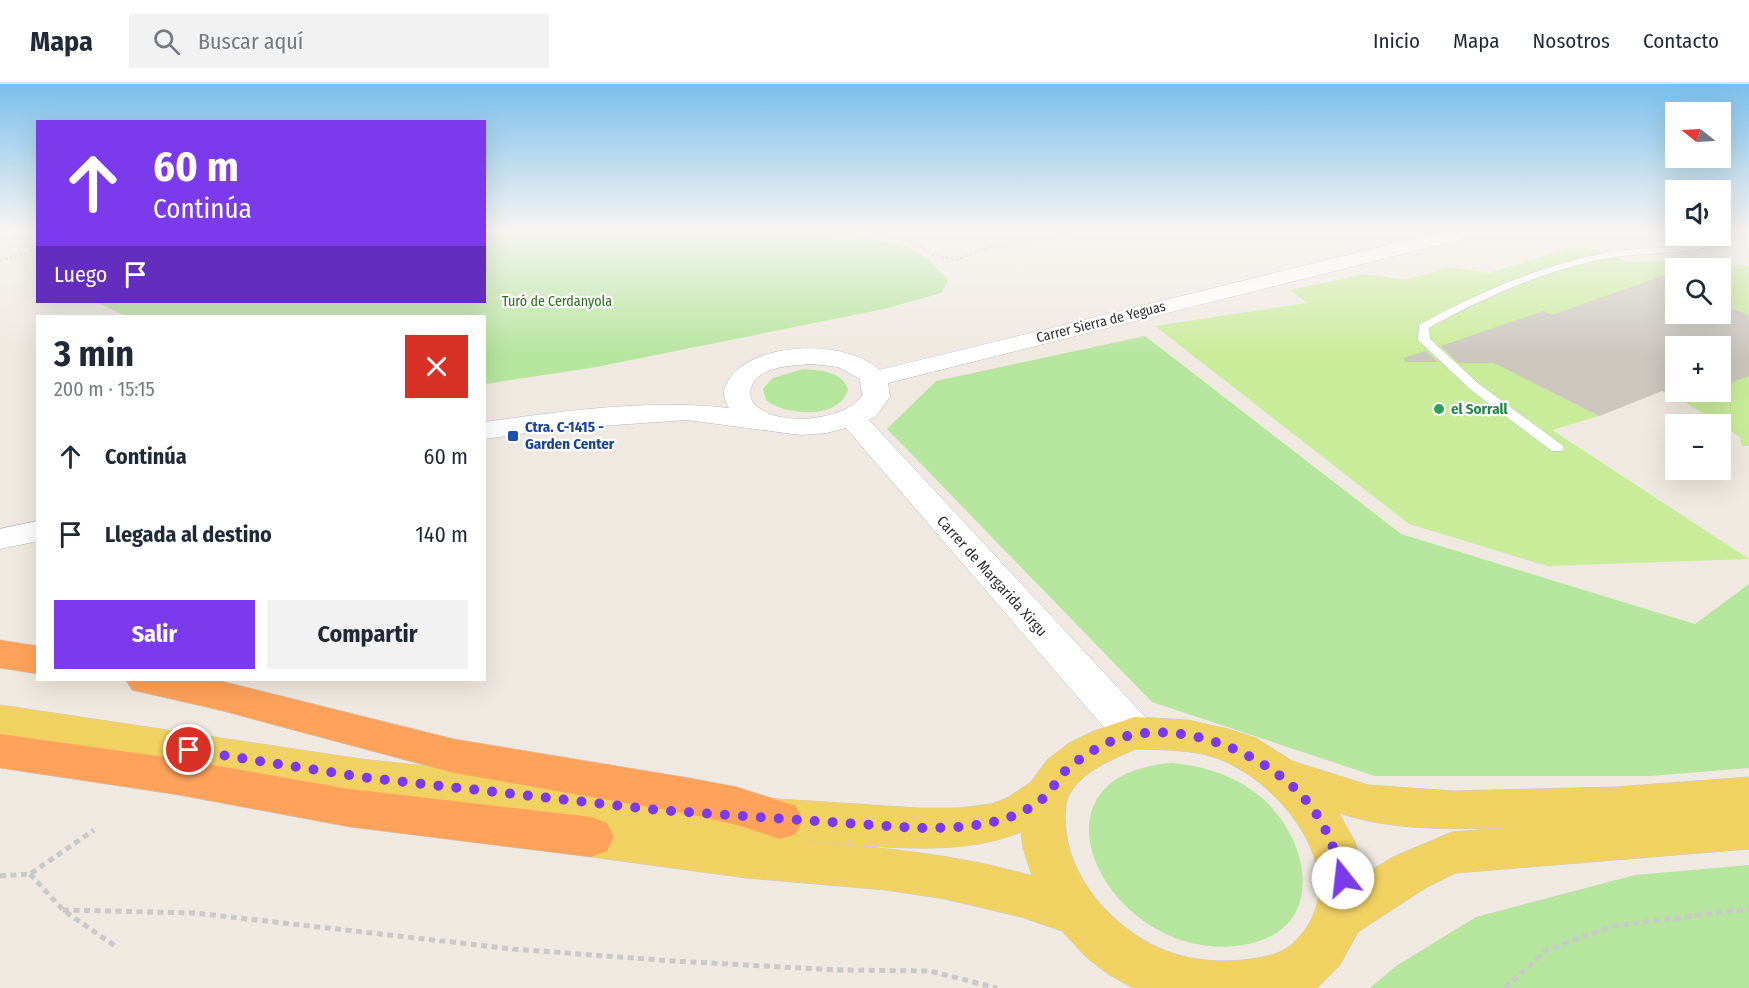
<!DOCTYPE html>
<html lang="es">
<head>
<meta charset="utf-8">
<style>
	body { margin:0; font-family:"Fira Sans Condensed",sans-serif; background:#f2f2f3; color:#1f2937; height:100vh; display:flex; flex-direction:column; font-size:22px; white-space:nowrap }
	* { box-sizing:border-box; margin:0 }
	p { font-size:20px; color:#747a83 }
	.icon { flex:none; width:33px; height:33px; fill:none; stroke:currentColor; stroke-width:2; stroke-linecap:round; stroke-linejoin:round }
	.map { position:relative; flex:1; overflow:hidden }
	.drawer { position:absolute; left:36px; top:231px; width:450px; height:366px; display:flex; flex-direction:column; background:#fff; border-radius:0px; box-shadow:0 6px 24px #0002 }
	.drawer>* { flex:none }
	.top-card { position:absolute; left:36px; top:36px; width:450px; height:183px; border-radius:0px; box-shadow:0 6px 24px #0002; background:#7c3aed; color:#fff; overflow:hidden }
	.needle { width:39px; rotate:288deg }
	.buttons { position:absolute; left:1665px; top:18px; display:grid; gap:12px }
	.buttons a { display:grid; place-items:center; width:66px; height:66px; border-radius:0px; background:#fff; box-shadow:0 6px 24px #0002; font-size:30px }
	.pin { position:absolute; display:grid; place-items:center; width:51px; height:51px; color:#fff; margin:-26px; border:3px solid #fff; border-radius:50%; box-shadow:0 2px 6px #0007 }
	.me { position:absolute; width:66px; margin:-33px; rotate:344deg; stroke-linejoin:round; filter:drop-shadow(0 0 4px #0008) }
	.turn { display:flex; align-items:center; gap:21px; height:126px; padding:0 18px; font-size:27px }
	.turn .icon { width:78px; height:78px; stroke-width:2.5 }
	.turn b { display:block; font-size:42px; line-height:51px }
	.then { display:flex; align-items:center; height:57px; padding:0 18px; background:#0003; gap:12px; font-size:22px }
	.round { display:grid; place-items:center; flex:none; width:63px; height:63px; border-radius:0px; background:#f2f2f3 }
	.headline { display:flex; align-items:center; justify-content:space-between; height:102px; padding:0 18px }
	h1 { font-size:36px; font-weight:700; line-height:45px }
	.primary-button { display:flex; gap:12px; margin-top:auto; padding:12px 18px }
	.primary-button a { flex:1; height:69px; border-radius:0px; background:#7c3aed; color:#fff; font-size:24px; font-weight:700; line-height:69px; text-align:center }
	.primary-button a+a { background:#f2f2f3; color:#1f2937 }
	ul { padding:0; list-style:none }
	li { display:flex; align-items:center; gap:18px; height:78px; padding:0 18px }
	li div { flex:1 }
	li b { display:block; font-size:22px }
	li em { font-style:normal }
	header { display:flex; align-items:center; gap:36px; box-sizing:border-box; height:84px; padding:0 30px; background:#fff; border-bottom:2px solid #e0e1e3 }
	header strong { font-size:28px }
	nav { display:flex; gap:33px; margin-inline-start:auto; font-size:21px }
	.search { width:420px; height:54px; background:#f2f2f3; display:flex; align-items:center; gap:15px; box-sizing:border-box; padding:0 21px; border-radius:0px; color:#747a83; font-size:22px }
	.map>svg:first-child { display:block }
	.green { fill:#b6e59e }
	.pitch { fill:#c9ec9a; fill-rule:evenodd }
	.building { fill:#cbc7bf }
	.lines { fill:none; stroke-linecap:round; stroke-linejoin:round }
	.lane-casing { stroke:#b4b7c1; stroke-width:1 }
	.secondary-casing { stroke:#b4b7c1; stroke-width:1 }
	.primary-casing { stroke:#c9c9c9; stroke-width:1 }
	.highway-casing { stroke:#c9c9c9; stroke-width:1 }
	.path-far1 { stroke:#c9c9c9; stroke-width:2; stroke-dasharray:3 2; stroke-linecap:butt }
	.path { stroke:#c9c9c9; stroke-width:5; stroke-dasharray:6 4.5; stroke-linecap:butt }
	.lane { fill:#fff; fill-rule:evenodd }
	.secondary { fill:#fff; fill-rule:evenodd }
	.primary { fill:#f2d163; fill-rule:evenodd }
	.highway { fill:#ffa35c; fill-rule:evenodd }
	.route { stroke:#7c3aed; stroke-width:10; stroke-dasharray:0 18 }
	.leisure-dot { fill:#2e9e5b; stroke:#fff; stroke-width:2 }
	.transit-dot { fill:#1a4fb4; stroke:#fff; stroke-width:2 }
	.labels { text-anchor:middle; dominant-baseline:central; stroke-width:4.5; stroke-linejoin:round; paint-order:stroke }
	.far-park-label { font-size:14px; fill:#2c6e1b; stroke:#fff }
	.far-street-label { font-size:14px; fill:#2e2e2e; stroke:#fff }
	.leisure-label { font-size:15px; font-weight:bold; fill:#27864d; stroke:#fff; text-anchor:start }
	.transit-label { font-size:15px; font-weight:bold; fill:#164399; stroke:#fff; text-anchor:start }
	.street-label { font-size:15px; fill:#2e2e2e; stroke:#fff }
</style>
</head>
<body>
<header>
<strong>Mapa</strong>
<div class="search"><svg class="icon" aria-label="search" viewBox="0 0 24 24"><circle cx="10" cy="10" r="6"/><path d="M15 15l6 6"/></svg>Buscar aquí</div>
<nav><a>Inicio</a><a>Mapa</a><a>Nosotros</a><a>Contacto</a></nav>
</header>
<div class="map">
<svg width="1749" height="904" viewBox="0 0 1749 904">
	<rect width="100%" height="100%" fill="#efe9e1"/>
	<g class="green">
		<polygon points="485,145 820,145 910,164 928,175 948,196 941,209 884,225 596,283 485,300 484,232 125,232 97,218 484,218"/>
		<polygon points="1145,252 1401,450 1695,540 1749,500 1749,684 1650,692 1375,692 1152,618 887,345 936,297"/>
		<path d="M803 285C819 286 842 287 848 305 841 336 785 332 766 316L763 305 773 294Z"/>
		<path d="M1172 679C1205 682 1237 692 1263 715 1310 757 1327 844 1248 860 1114 888 1009 691 1172 679Z"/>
		<polygon points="1749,781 1749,904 1370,904 1396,882 1476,833 1635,791"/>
	</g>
	<path class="pitch" d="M1574 163 1588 164 1628 178 1685 177 1749 182V362H1742L1740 353 1685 318 1662 307 1599 332 1552 346 1749 475 1547 482 1409 440 1155 242 1307 219 1290 206 1364 190 1406 196 1449 183 1489 189ZM1676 184H1720V230H1676ZM1676 262H1720V308H1676Z"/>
	<g class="building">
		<polygon points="1662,192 1676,197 1676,230 1720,230 1720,220 1749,231 1749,292 1720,303 1720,262 1676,262 1676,308 1710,308 1685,318 1662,307 1599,332 1494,279 1459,279 1441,262 1544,227 1552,231"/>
		<polygon points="1426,267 1438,278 1405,278 1404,274"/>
	</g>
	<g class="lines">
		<g class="lane-casing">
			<path id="lane" d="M1720 150 1724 152 1722 159C1685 172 1647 167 1608 174 1545 186 1485 213 1429 244L1430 255 1479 300 1562 361 1564 364 1562 367H1552L1471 306 1418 256 1419 241C1479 208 1543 180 1611 168 1645 162 1680 167 1714 155L1715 152H1720Z"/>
		</g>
		<g class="secondary-casing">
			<g id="secondary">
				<path d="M1454 145H1477L1466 154 888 299 890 313 876 332 869 336 1149 637 1155 649 1149 661 1134 665 1119 661 846 344 826 349 801 351 687 336 556 345 484 355V338C565 327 648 315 729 324 722 314 722 305 730 294 755 257 848 255 879 286ZM812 280 838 283 860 295 862 312C844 337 773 345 753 318 750 314 750 308 751 304 757 282 794 281 812 280Z"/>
				<polygon points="38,437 38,457 0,465 0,445"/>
			</g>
		</g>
		<g class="primary-casing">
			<path id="primary" d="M0 621 361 675 657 707 917 724H958L991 720 1007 714 1031 698 1047 676 1069 659 1094 647 1134 633 1188 636 1228 645 1256 654 1292 677 1368 701 1453 707 1615 703 1749 693V765L1456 789 1427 803 1358 848 1340 881 1317 904H1133L1108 890 1086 873 1062 847 1021 833 945 815 886 806 747 794 591 773 553 761 546 747 553 733 361 711 96 666 0 653ZM1136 665C1165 666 1199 665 1226 678 1290 707 1360 802 1290 862 1277 872 1259 874 1243 876 1220 878 1197 877 1175 870 1123 854 1072 802 1066 747 1065 736 1064 721 1069 711 1082 687 1113 675 1136 665ZM1339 729C1392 747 1450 745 1505 744L1452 748 1393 773 1365 790 1355 758ZM1021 748 1023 764 1032 792C954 769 872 763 792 756 863 760 955 776 1021 748Z"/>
		</g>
		<g class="highway-casing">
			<g id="highway">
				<polygon points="0,556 38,562 38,590 0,584"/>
				<polygon points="126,596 217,596 454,655 689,694 737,703 796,722 803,736 796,750 780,755 737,741 689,730 454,689 219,626 132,606"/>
				<polygon points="0,650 179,675 350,705 591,733 607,739 614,753 607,767 591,773 350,743 179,711 0,684"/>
			</g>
		</g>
		<g class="path-far1">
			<polyline points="841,145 879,150 917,160 934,171 955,176 987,164 1086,145"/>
			<polyline points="0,176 38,166"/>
		</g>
		<g class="path">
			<polyline points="30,790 63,826 118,864"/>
			<polyline points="0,792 30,790 94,746"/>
			<polyline points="63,826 195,829 513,865 673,877 837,886 930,887 997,904"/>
			<polyline points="1505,904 1547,866 1612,842 1749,825"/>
		</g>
		<use href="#lane" class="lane"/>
		<use href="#secondary" class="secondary"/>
		<use href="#primary" class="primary"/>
		<use href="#highway" class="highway"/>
	</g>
	<linearGradient id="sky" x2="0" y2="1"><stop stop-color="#7abfeb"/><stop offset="0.54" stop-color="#f8f5f2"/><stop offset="1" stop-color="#f8f5f2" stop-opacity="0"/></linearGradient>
	<rect width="1749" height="271" fill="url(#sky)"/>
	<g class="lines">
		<path class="route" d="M189 666 361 693 657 726 917 744C962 744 1012 743 1047 711 1053 705 1057 695 1063 689 1077 676 1095 664 1112 657 1176 631 1268 668 1309 720 1327 742 1335 767 1343 794"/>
	</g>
	<circle class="leisure-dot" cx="1439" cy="325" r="6"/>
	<rect class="transit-dot" x="507" y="346" width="12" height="12" rx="3"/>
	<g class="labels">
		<g class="far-park-label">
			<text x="557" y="217">Turó de Cerdanyola</text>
		</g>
		<g class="far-street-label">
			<text transform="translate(1101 238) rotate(-14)">Carrer Sierra de Yeguas</text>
		</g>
		<g class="leisure-label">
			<text x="1451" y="325">el Sorrall</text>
		</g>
		<g class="transit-label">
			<text x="525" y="343">Ctra. C-1415 -<tspan x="525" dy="17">Garden Center</tspan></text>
		</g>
		<g class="street-label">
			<text transform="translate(992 492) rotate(48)">Carrer de Margarida Xirgu</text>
		</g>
	</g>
</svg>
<div class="buttons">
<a><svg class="needle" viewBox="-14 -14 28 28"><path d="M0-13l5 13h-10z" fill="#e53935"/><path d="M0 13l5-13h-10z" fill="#747a83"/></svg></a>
<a><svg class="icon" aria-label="sound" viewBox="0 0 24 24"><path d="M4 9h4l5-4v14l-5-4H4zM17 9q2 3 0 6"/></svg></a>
<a><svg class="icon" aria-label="search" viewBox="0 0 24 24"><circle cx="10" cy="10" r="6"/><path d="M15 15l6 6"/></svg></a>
<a>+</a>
<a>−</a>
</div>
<div class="pin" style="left:189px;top:666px;background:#d93025"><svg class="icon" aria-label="arrive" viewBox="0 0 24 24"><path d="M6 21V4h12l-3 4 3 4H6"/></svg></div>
<svg class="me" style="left:1343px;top:794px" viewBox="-20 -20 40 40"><circle r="19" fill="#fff"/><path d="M0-13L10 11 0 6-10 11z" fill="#7c3aed"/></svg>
<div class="top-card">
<div class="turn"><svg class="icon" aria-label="ahead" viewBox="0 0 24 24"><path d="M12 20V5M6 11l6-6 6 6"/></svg><div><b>60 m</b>Continúa</div></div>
<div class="then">Luego<svg class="icon" aria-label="arrive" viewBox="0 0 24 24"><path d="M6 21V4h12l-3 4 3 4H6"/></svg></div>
</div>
<section class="drawer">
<div class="headline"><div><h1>3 min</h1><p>200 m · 15:15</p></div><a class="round" style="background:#d93025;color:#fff"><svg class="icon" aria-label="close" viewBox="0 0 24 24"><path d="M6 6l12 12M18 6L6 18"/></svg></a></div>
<ul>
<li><svg class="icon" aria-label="ahead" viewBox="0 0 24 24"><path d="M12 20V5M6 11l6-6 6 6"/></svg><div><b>Continúa</b></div><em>60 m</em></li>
<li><svg class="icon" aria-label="arrive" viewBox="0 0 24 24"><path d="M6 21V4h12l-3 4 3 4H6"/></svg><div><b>Llegada al destino</b></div><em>140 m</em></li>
</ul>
<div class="primary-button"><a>Salir</a><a>Compartir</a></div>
</section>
</div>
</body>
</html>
